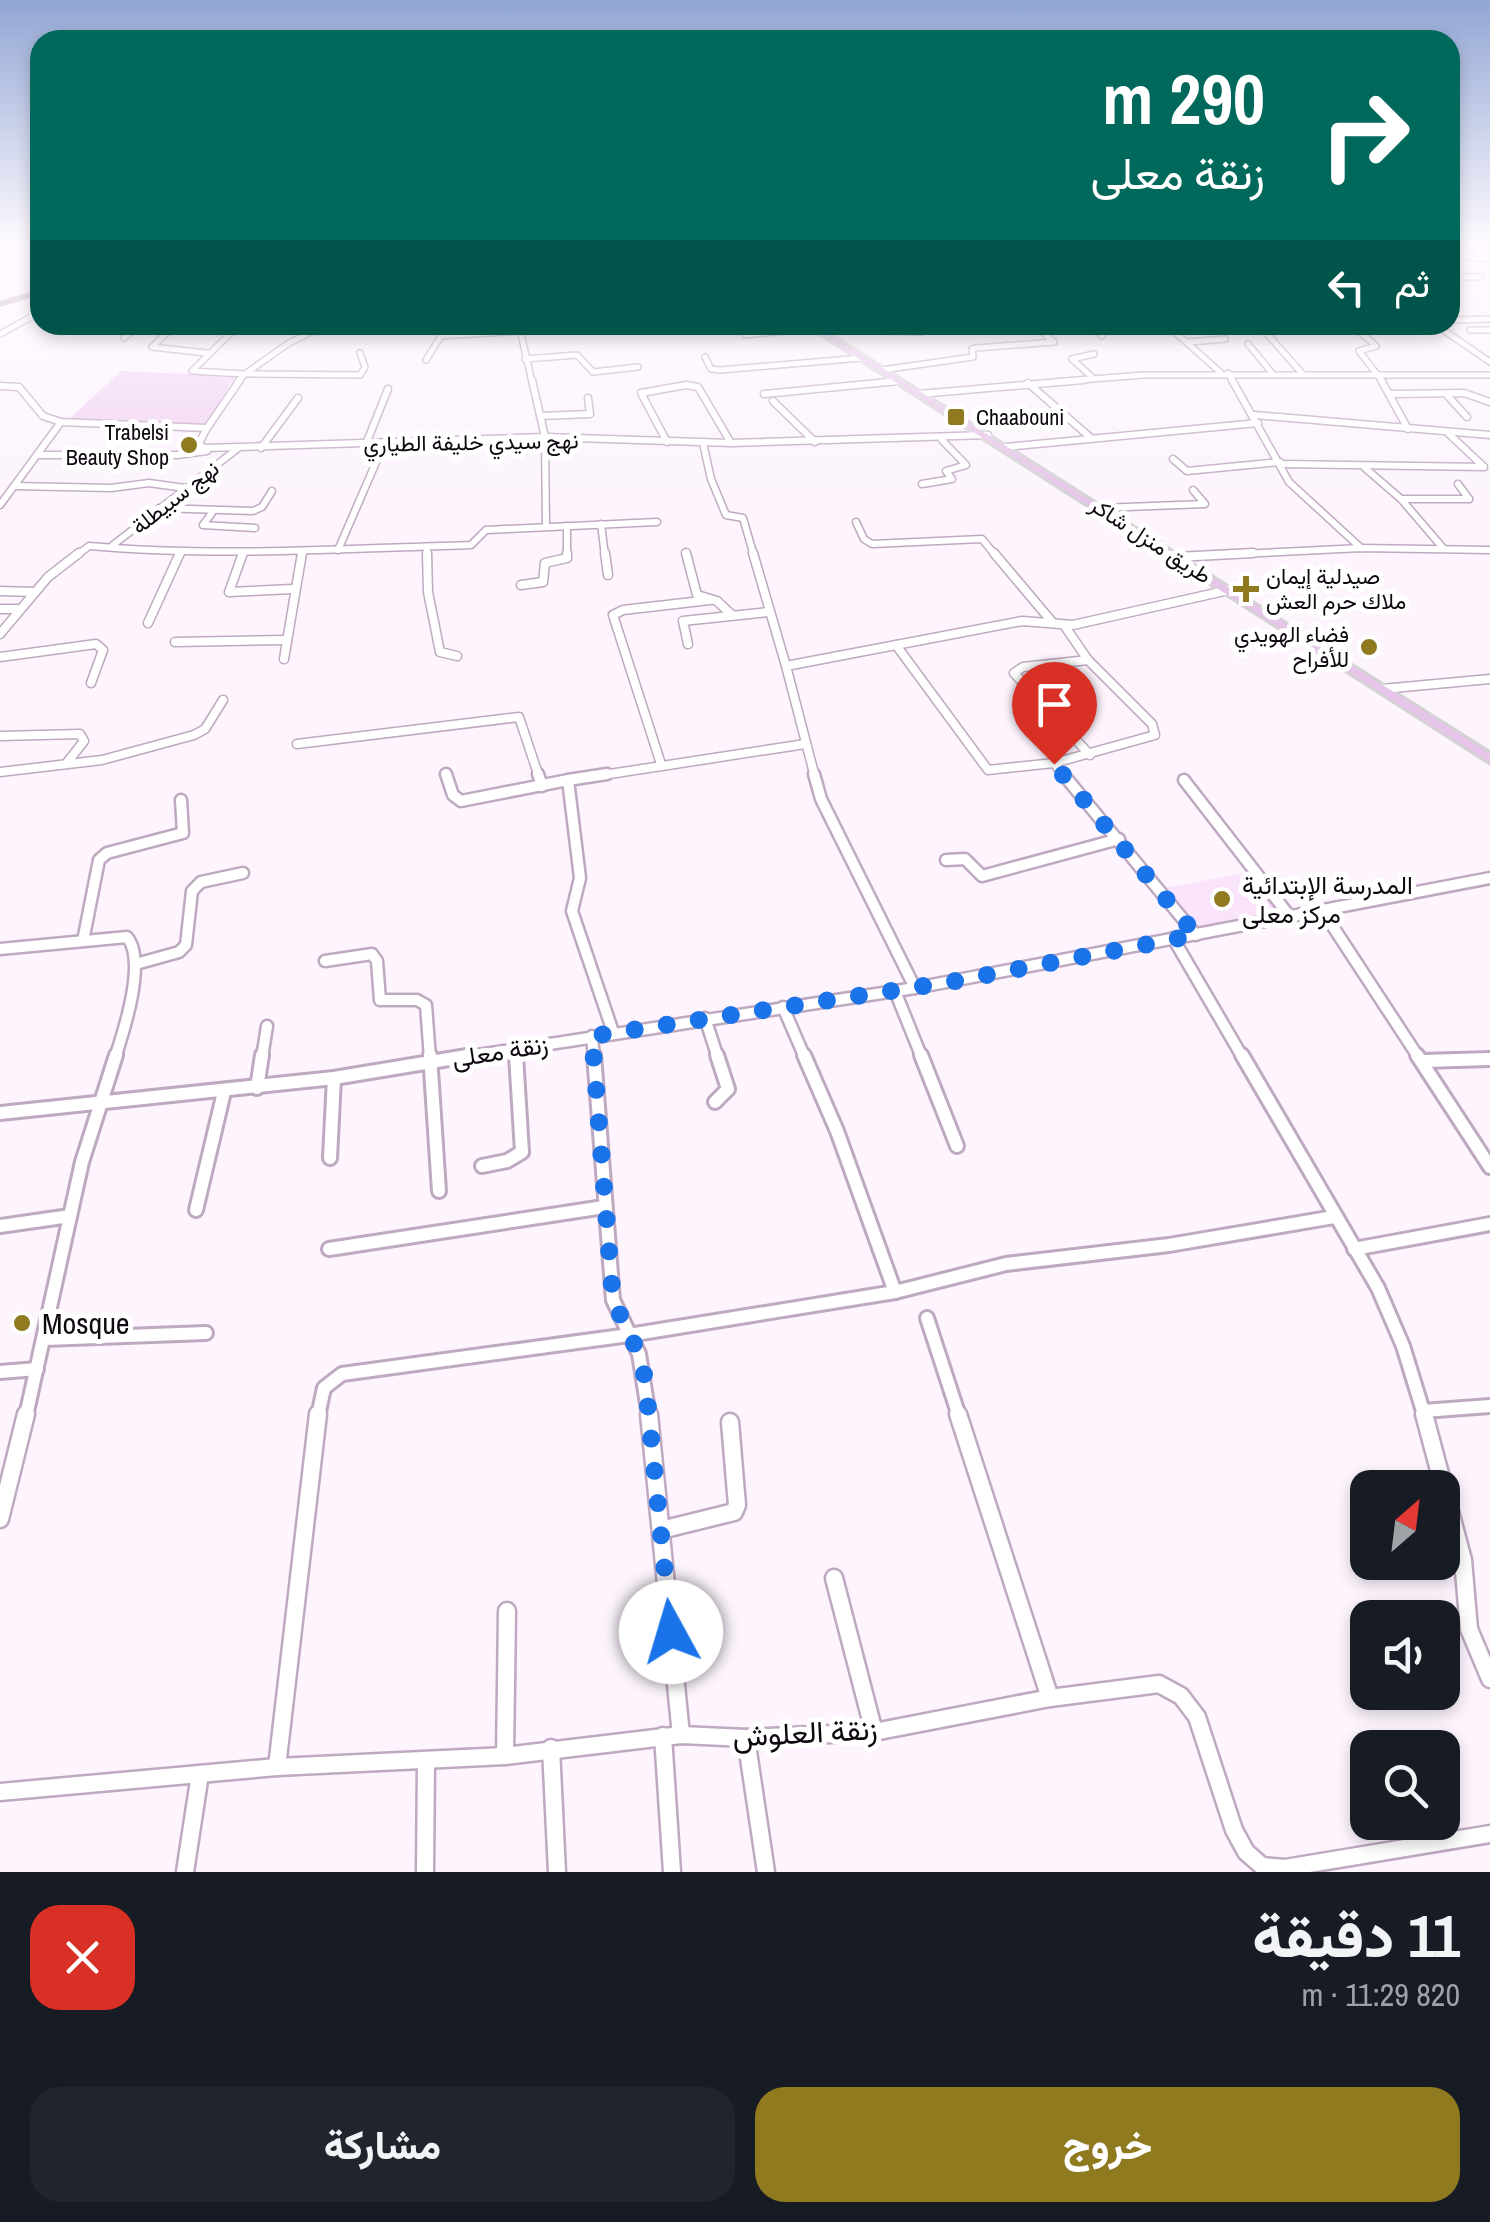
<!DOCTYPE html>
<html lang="ar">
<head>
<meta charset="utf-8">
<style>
	body { margin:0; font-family:"Archivo Narrow",Vazirmatn,sans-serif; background:#20242c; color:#f1f3f6; direction:rtl; height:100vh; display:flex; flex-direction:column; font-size:38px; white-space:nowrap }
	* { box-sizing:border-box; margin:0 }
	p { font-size:32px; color:#9ea1a6 }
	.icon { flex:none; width:55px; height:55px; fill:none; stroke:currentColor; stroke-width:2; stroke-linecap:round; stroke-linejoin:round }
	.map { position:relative; height:1872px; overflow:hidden; direction:ltr }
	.sheet { display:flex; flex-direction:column; background:#171b24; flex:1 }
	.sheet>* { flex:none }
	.hud { position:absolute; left:30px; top:30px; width:1430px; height:305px; border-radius:30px; box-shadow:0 5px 15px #0003; direction:rtl; background:#00695c; color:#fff; overflow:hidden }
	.needle { width:65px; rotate:28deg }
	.fabs { position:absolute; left:1350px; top:1470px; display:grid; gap:20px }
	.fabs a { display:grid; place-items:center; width:110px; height:110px; border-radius:20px; background:#171b24; box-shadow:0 5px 15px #0003; font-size:50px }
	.pin { position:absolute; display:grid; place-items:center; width:85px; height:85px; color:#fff; margin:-102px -42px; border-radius:50% 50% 50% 0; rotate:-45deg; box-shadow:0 0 10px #0007 }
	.pin .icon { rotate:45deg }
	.me { position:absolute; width:110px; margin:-55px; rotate:354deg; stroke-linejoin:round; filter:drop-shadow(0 0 8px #0008) }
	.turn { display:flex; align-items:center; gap:35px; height:210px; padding:0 30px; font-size:45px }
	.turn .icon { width:130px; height:130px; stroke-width:2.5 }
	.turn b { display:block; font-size:70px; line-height:85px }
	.then { display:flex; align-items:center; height:95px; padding:0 30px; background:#0003; gap:20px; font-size:38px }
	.round { display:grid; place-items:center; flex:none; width:105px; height:105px; border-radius:30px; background:#20242c }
	.summary { display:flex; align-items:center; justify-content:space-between; height:170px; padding:0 30px }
	h1 { font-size:60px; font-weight:800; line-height:75px }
	.primary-button { display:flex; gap:20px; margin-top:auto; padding:20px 30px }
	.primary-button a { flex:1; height:115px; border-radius:30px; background:#8f7a20; color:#fff; font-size:40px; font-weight:800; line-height:115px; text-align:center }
	.primary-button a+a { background:#20242c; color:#f1f3f6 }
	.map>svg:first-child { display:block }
	.built { fill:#fae4fc }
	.green { fill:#f1d3f4 }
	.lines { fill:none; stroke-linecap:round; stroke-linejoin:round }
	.river { fill:#b290b5; fill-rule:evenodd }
	.street-far5-casing { stroke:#bea9c0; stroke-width:8 }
	.street-far4-casing { stroke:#bea9c0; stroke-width:9 }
	.street-far3-casing { stroke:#bea9c0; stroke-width:11 }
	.street-far2-casing { stroke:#bea9c0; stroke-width:15 }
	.street-far1-casing { stroke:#bea9c0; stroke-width:18 }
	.street-casing { stroke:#bea9c0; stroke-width:21 }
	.primary-casing { stroke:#d4d3d4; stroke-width:5 }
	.street-far5 { stroke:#fff; stroke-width:5 }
	.street-far4 { stroke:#fff; stroke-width:6 }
	.street-far3 { stroke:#fff; stroke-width:8 }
	.street-far2 { stroke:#fff; stroke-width:10 }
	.street-far1 { stroke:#fff; stroke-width:12 }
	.street { stroke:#fff; stroke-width:16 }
	.primary { fill:#e5c5e8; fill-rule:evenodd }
	.route { stroke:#1a73e8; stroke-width:18; stroke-dasharray:0 32.4 }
	.poi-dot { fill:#8f7a20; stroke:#fff; stroke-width:4 }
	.labels { text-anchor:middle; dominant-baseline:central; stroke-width:10; stroke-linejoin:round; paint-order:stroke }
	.far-poi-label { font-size:22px; fill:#0f0810; stroke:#fff; text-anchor:start }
	.far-street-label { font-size:22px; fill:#0f0810; stroke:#fff }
	.poi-label { font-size:25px; fill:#0f0810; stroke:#fff; text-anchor:start }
	.street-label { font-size:25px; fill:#0f0810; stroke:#fff }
	.near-poi-label { font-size:30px; fill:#0f0810; stroke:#fff; text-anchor:start }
	.near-street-label { font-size:30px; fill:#0f0810; stroke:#fff }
</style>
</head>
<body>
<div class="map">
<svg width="1490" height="1872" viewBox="0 0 1490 1872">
	<rect width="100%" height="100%" fill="#fdf4fe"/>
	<polygon class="built" points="1251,872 1280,909 1273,911 1275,915 1201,927 1194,925 1164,888"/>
	<polygon class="green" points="121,371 235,376 207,424 202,426 67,421"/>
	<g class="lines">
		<polygon class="river" points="40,289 40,295 0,307 0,301"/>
		<g class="street-far5-casing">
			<g id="street-far5">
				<polyline points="1470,245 1485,258"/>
				<polyline points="1450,256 1490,259"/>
				<polyline points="1450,277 1481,277"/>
				<polyline points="1450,320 1490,319"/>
				<polyline points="175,325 152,347 207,353"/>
				<polyline points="239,325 192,371 245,374 289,343 326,325"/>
				<polyline points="519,325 532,382"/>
				<polyline points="877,325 885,331 921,332"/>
				<polyline points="1034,325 1054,342"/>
				<polyline points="1091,325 1102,336"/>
				<polyline points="1167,325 1221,373"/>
				<polyline points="1259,325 1301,372"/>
				<polyline points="1436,325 1490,362"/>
				<polyline points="695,327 708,325"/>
				<polyline points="1334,329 1358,330 1376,346 1359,351 1383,382"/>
				<polyline points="1470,330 1490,330"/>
				<polyline points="821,332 862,325"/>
				<polyline points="0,334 40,312"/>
				<polyline points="745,335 815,328"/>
				<polyline points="124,338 139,325"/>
				<polyline points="1189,342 1225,339"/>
				<polyline points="1248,344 1272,373"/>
				<polyline points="705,357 711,369 720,370 861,358"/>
				<polyline points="525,359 577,355 593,372 638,367"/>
				<polyline points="1072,359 1093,378"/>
				<polyline points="1072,359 1094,354"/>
				<polyline points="426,360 441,336 520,331"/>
				<polyline points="882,370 973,357 972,349 976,348 1054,342"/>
				<polyline points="1228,373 1233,382"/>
				<polyline points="237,382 245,374 360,375 365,367 360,353"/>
				<polyline points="883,382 899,381"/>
				<polyline points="1055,382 1143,375 1490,375"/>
			</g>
		</g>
		<g class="street-far4-casing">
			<g id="street-far4">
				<polyline points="532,380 545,437 546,526"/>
				<polyline points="1232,380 1289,482 1361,548"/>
				<polyline points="1381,380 1408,429"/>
				<polyline points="1028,383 1091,438"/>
				<polyline points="0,386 19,387 43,416 61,422 207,428 198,445 206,448 545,437 731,443 988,435"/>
				<polyline points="764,394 899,381"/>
				<polyline points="919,394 1084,380"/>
				<polyline points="1392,394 1464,393 1490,402"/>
				<polyline points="1446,394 1467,417"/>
				<polyline points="773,401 815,442"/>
				<polyline points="1254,415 1490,435"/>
				<polyline points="540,416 590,414 588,398"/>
				<polyline points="207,428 240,380"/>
				<polyline points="1448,433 1483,466"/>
				<polyline points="667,442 641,393 686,385 698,387 731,443"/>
				<polyline points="703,443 711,479 726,515 743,518 754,556"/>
				<polyline points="366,444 388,389"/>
				<polyline points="1006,447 1258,423"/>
				<polyline points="261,448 298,398"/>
				<polyline points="38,455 177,455 207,451"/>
				<polyline points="1173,459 1187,471 1280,462"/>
				<polyline points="1281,464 1484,467"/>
				<polyline points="1365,468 1401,499 1443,548"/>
				<polyline points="922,484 952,479 946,471 966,465 941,439"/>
				<polyline points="1458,484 1469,499"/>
				<polyline points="16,486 111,488 149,483 185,488"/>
				<polyline points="1401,499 1469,499"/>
				<polyline points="0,505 61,422"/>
				<polyline points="159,508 253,511 262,507 272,491"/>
				<polyline points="1101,508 1205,504 1193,490"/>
				<polyline points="214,510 203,525 255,528"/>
				<polyline points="856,522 864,539 872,544 982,539 996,556"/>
				<polyline points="601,524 605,556"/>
				<polyline points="567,526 567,556"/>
				<polyline points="113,545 237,449"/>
				<polyline points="427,548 427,556"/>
				<polyline points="338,550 384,444"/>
				<path d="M76 556 89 546C217 557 343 549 471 545L486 530 657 522"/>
				<polyline points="301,556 302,551"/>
				<polyline points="1202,556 1361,548 1490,550"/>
			</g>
		</g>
		<g class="street-far3-casing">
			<g id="street-far3">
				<polyline points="243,553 229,592 293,589"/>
				<polyline points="427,553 428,592 440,652 457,656"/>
				<polyline points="605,553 608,575"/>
				<polyline points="686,553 697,595 717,601 732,615"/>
				<polyline points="753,553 786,666"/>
				<polyline points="994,553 1053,623"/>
				<polyline points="1177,557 1253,553"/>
				<polyline points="521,585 543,582 545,563 567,558 567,553"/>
				<polyline points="0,591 35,592"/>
				<polyline points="0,609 20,609"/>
				<polyline points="148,623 180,553"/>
				<polyline points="0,634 48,577 79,553"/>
				<polyline points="175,642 285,640"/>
				<polyline points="688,644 683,621 768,612"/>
				<polyline points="896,645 988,770 1054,763 1155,735 1152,724 1088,660 1064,625"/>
				<polyline points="0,657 96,644 103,650 91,683"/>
				<polyline points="284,659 302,553"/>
				<polyline points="1088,660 1023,667 1014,673 1090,755"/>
				<polyline points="1382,689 1490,679"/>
				<polyline points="0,736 80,734 84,741 66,764"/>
				<polyline points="297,744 519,717 539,777"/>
				<polyline points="1054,763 1065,777"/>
				<polyline points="661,764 613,615 623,610 710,600"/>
				<polyline points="0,772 102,760 194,735 205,729 223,700"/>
				<polyline points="590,777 805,744"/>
				<polyline points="815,777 786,666 1022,621 1073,625 1229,590"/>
			</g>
		</g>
		<g class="street-far2-casing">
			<g id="street-far2">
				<polyline points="446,774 453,795 461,801 568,780"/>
				<polyline points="538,774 542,786"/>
				<polyline points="607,774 568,780 580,878 572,911 613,1032"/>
				<polyline points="814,774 821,799 915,988"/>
				<polyline points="1063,774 1196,935"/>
				<polyline points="1184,780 1291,918"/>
				<polyline points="946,860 965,859 982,876 1119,839"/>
				<polyline points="1324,913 1419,1058"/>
				<polyline points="1173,938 1243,1058"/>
				<polyline points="83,941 99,860 107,853 183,833 181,800"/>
				<path d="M0 949 127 937C147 961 124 1030 115 1058"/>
				<polyline points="325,961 372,954 377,961 380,1000 417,1000 426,1005 430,1058"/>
				<polyline points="136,964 179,952 186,945 192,891 201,882 243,873"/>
				<polyline points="895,991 922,1058"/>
				<polyline points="783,1007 805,1058"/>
				<polyline points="705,1018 718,1058"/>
				<polyline points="592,1036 594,1058"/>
				<polyline points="516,1048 517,1058"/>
				<polyline points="262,1058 267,1026"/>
				<polyline points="458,1058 915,988 1490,878"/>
			</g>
		</g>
		<g class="street-far1-casing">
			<g id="street-far1">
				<polyline points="430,1055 439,1191"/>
				<polyline points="594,1055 613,1300 639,1354 649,1416"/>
				<polyline points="804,1055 837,1131 895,1292"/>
				<polyline points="921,1055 957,1146"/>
				<polyline points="1242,1055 1378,1288 1403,1346 1423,1411 1490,1406"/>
				<polyline points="1417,1055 1490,1167"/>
				<polyline points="1423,1061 1490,1059"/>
				<polyline points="257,1088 262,1055"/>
				<polyline points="715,1102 728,1089 717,1055"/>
				<polyline points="0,1113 334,1078 473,1055"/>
				<polyline points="330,1158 334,1078"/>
				<polyline points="482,1166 507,1161 522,1152 516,1055"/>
				<polyline points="196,1210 224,1092"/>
				<polyline points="0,1226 70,1216"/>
				<polyline points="329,1249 604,1207"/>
				<polyline points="1354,1249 1490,1224"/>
				<polyline points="927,1318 959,1416"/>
				<polyline points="45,1339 206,1333"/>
				<polyline points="0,1372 37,1369"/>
				<polyline points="1423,1411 1424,1416"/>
				<polyline points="26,1416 82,1162 116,1055"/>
				<polyline points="318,1416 324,1388 342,1374 629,1335 895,1292 1006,1264 1169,1245 1334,1217"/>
			</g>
		</g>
		<g class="street-casing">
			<g id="street">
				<polyline points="649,1414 681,1735"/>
				<polyline points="958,1414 1050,1698"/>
				<polyline points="1424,1414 1463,1560 1469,1629 1490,1679"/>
				<polyline points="0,1519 26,1414"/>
				<polyline points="661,1530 734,1512 737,1505 730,1422"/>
				<polyline points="834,1578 874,1732"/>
				<polyline points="663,1736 672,1872"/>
				<polyline points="746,1738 766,1872"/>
				<polyline points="551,1748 557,1872"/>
				<polyline points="505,1756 507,1611"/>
				<polyline points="277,1767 318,1414"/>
				<polyline points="0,1792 277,1767 505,1756 681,1735 746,1738 874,1732 1050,1698 1159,1684 1181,1696 1197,1717 1234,1830 1246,1852 1262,1866 1285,1868 1490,1834"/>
				<polyline points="185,1872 200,1774"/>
				<polyline points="425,1872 426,1761"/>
			</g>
		</g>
		<g class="primary-casing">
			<polygon id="primary" points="806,325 815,325 1490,753 1490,763"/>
		</g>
		<use href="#street-far5" class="street-far5"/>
		<use href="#street-far4" class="street-far4"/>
		<use href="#street-far3" class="street-far3"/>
		<use href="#street-far2" class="street-far2"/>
		<use href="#street-far1" class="street-far1"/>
		<use href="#street" class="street"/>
		<use href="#primary" class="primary"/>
	</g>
	<linearGradient id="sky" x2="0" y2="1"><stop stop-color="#92a6d4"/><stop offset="0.48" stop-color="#fefaff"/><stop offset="1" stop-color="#fefaff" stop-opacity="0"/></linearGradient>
	<rect width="1490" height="507" fill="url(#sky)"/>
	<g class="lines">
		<polyline class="route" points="671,1632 645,1378 639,1354 613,1300 592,1036 950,982 1196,935 1054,764"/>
	</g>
	<g class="poi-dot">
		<rect x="946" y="407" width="20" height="20" rx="5"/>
		<circle cx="189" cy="445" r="10"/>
		<path d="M1241 574h10v10h10v10h-10v10h-10v-10h-10v-10h10z"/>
		<circle cx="1369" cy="647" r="10"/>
		<circle cx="1222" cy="899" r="10"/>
		<circle cx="22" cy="1323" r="10"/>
	</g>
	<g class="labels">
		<g class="far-poi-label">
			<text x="976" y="417">Chaabouni</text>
			<text x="169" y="432" text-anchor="end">Trabelsi<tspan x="169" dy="25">Beauty Shop</tspan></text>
			<text x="1266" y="576">صيدلية إيمان<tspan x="1266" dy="25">ملاك حرم العش</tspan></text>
			<text x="1349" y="634" text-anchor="end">فضاء الهويدي<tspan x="1349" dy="25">للأفراح</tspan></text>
		</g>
		<g class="far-street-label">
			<text transform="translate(471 442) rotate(-1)">نهج سيدي خليفة الطياري</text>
			<text transform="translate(175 497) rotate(-38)">نهج سبيطلة</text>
			<text transform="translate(1151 540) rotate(33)">طريق منزل شاكر</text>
		</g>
		<g class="poi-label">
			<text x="1242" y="885">المدرسة الإبتدائية<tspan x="1242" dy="29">مركز معلى</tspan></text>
		</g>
		<g class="street-label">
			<text transform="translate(500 1051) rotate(-9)">زنقة معلى</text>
		</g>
		<g class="near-poi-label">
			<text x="42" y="1323">Mosque</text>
		</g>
		<g class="near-street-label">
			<text transform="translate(805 1732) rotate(-3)">زنقة العلوش</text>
		</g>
	</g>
</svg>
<div class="fabs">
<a><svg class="needle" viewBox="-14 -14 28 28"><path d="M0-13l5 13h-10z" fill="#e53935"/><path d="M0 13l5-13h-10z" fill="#9ea1a6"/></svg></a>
<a><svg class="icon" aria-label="sound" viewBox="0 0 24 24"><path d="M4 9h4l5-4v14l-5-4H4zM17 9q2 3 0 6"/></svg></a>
<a><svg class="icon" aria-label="search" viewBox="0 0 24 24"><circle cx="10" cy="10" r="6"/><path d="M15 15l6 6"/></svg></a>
</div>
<div class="pin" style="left:1054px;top:764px;background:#d93025"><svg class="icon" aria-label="arrive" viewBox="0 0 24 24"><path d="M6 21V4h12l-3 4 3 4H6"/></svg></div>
<svg class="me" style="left:671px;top:1632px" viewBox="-20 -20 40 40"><circle r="19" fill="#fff"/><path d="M0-13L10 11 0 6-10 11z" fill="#1a73e8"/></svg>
<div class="hud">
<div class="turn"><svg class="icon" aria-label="right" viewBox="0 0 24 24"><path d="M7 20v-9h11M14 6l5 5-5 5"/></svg><div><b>290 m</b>زنقة معلى</div></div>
<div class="then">ثم<svg class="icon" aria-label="left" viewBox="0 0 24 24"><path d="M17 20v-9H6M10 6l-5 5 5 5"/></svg></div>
</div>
</div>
<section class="sheet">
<div class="summary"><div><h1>11 دقيقة</h1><p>820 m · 11:29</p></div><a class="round" style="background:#d93025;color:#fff"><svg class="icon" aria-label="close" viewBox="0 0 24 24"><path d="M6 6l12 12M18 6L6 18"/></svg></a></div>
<div class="primary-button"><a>خروج</a><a>مشاركة</a></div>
</section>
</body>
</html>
